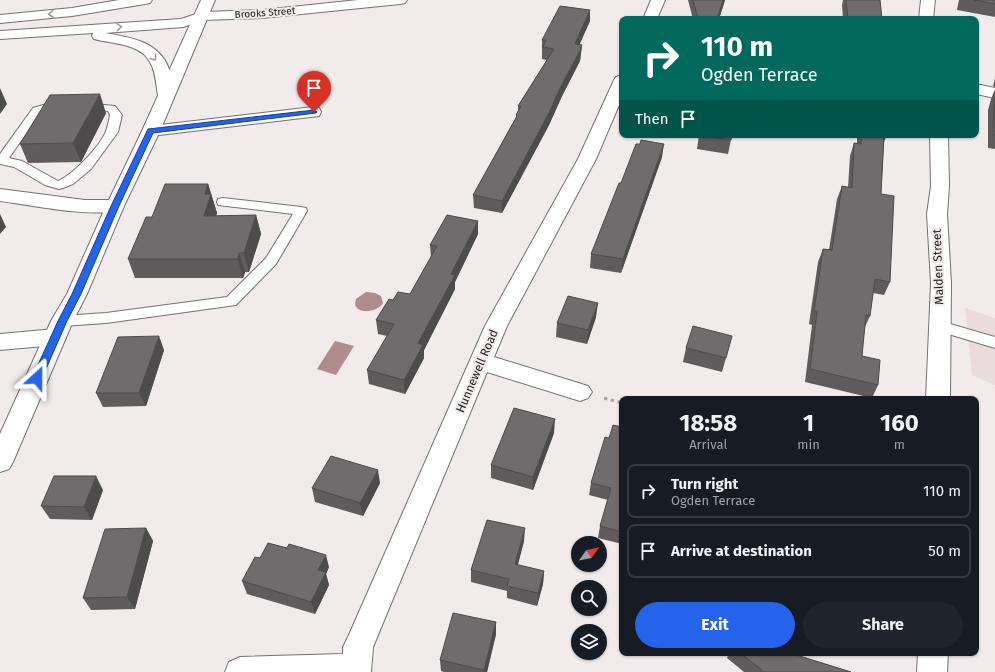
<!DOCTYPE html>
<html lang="en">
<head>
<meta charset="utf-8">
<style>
	body { margin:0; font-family:"Fira Sans",sans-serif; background:#20242c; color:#f1f3f6; height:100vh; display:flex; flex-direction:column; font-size:15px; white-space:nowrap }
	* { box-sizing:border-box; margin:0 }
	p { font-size:13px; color:#9ea1a6 }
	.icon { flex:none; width:22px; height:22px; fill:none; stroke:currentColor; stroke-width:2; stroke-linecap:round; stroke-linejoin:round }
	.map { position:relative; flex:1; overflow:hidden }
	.drawer { position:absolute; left:619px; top:396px; width:360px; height:260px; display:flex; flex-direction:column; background:#171b24; border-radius:8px; box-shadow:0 1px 3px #0004 }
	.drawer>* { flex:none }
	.banner { position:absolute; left:619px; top:16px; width:360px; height:122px; border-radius:8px; box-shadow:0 1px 3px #0004; background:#00695c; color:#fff; overflow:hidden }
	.needle { width:26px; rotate:57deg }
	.controls { position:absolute; left:571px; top:536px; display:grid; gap:8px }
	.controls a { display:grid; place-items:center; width:36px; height:36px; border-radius:50%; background:#171b24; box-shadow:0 1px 3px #0004; font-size:20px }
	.pin { position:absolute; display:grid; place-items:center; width:34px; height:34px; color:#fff; margin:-41px -17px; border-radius:50% 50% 50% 0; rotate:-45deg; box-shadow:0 0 4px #0007 }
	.pin .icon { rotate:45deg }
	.me { position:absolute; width:44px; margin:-22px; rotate:24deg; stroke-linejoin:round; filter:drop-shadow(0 0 3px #0008) }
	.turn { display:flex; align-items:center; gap:14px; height:84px; padding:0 16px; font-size:18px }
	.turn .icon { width:52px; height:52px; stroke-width:2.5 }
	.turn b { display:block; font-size:28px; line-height:34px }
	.then { display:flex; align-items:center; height:38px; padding:0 16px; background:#0003; gap:8px; font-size:15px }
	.eta { display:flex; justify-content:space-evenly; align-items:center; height:68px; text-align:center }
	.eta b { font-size:24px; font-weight:700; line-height:28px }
	.button { display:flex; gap:8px; margin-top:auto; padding:8px 16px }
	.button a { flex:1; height:46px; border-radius:24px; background:#2563eb; color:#fff; font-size:16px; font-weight:700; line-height:46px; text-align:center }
	.button a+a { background:#20242c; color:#f1f3f6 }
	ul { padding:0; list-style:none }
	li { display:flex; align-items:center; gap:12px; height:54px; margin:0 8px 6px; padding:0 8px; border:2px solid #363941; border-radius:8px }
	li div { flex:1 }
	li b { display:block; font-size:15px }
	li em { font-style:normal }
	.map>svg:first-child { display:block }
	.built { fill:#eadcdd }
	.water { fill:#b08b8e }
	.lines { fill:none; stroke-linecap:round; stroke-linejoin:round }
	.service-casing { stroke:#767171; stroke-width:2 }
	.minor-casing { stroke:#767171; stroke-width:2 }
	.tertiary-casing { stroke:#767171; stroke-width:2 }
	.secondary-casing { stroke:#767171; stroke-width:2 }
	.motorway-casing { stroke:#767171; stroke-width:2 }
	.path { stroke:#a8a4a4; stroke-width:3; stroke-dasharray:3.5 3.5; stroke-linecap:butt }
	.service { fill:#fff; fill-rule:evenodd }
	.minor { fill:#fff; fill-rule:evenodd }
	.tertiary { fill:#fff; fill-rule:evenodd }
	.secondary { fill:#fff; fill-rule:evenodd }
	.motorway { fill:#fff; fill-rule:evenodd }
	.wall { fill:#605c5d }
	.shaded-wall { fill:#4e4b4c }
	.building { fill:#706b6c; stroke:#4e4b4c }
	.oneway { stroke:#9c9b9b }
	.route { fill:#2563eb; stroke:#184099 }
	.labels { text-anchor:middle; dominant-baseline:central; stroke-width:4; stroke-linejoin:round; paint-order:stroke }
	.far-street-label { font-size:10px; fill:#232121; stroke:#f1ebeb }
	.street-label { font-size:12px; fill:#232121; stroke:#f1ebeb }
</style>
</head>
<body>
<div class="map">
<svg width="995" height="672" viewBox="0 0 995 672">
	<rect width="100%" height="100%" fill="#f1ebeb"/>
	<polygon class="built" points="965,308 995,318 995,385 972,375"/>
	<g class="water">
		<path d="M366 292 375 293 381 296 383 303C377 314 350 315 356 299Z"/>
		<polygon points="335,341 354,346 336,375 317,369"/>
	</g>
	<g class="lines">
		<g class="service-casing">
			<g id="service">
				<path d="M50 103 64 104 66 106 64 108 51 109 41 112 9 158 22 161 58 181C73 175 101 145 106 131 108 126 109 120 110 115L108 111 80 108 78 106 80 104 84 103 115 106 122 115 118 132 91 169 73 184 63 188 59 189 45 185 14 167 0 164V154L33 108Z"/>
				<polygon points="223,198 301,207 306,208 307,211 276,264 236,305 106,323 62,326 57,325 55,321 57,317 62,316 106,313 227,297 266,258 293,214 218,205 217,202 218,199"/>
				<polygon points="940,321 995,337 995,348 935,330 933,326 935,322"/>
			</g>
		</g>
		<g class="minor-casing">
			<g id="minor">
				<polygon points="358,0 407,0 405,3 400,4 262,18 202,20 197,19 195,16 197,13 202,12 262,10"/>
				<polygon points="651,0 665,0 657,19 643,19"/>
				<polygon points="622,75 622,98 596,159 507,326 494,357 588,386 592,392 588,398 580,401 487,372 373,647 371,672 225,672 229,662 240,657 343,654 343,647 348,637 485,326 578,159 614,80 616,77"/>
				<polygon points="976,84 995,88 995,98 976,94"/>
				<polygon points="313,107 319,108 321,112 319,116 151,136 145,135 142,131 145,127 151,126"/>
				<path d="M0 189 85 200H115L122 202 124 206 122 210C91 218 32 205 0 201Z"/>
				<polygon points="55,329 63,331 66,337 63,343 55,345 0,350 0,334"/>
			</g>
		</g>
		<g class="tertiary-casing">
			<g id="tertiary">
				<polygon points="921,0 935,0 933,19 919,19"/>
				<polygon points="930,135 948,135 949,186 947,214 951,283 950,399 926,399 931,283 927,214 931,186"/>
				<polygon points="918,653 948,653 947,672 917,672"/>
			</g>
		</g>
		<g class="secondary-casing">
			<polygon id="secondary" points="201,0 215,0 160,131 124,206 87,294 73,321 13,462 9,469 0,472 0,434 51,321 67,294 106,206 142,131"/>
		</g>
		<g class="motorway-casing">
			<g id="motorway">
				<polygon points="119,0 152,0 150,3 145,4 72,16 0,23 0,15 72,8"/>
				<path d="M202 12 207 13 209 16 207 19 183 27 105 33C129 37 159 41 169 69 171 77 172 87 174 96L172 99 166 101 160 99 158 96C156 85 156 72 150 62 140 43 112 44 94 39L92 36 93 33 0 39V31L181 19Z"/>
			</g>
		</g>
		<polyline class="path" points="604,398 622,403"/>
		<use href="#service" class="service"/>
		<use href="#minor" class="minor"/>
		<use href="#tertiary" class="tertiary"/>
		<use href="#secondary" class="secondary"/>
		<use href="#motorway" class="motorway"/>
	</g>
	<g class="wall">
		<polygon points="688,0 725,0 719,19 693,19"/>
		<polygon points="843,0 880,0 882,19 843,19 842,5"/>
		<polygon points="959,0 995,0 995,17 957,10"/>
		<polygon points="590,21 579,44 582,45 580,61 562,96 549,125 502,213 474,208 473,195 516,118 516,115 518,111 518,106 547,60 542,59 542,40"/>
		<polygon points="995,78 995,87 993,86"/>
		<polygon points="995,89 995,176 995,149 988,148 988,110 991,99"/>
		<polygon points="106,113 81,162 28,163 20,144"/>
		<polygon points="699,135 732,135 728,154 697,149"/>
		<polygon points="857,135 887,135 884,142 881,194 890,282 884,295 873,293 870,316 864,329 862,356 878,385 872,398 805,382 812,325 809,324 818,262 823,249 829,250 837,199 842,186 848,187 850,156 854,143 857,143"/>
		<polygon points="662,157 621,273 590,268 591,254 621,183"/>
		<polygon points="208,184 217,213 216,216 256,215 261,234 249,272 245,272 243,278 135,278 128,259"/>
		<polygon points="478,221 478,234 455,282 455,289 424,350 424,358 405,394 369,384 367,370 387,336 378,334 376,320 393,300 410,294 431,257 430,245"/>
		<polygon points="596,317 587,344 556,337 557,323"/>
		<polygon points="732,336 722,372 683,362 686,348"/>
		<polygon points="164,350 146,406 103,407 96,393"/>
		<polygon points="622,427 622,544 598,538 600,526 608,500 589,495 591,483 609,438"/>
		<polygon points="554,433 533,490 491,478 491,465"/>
		<polygon points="380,483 363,516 315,502 312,488"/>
		<polygon points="103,490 92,520 50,519 41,506"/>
		<polygon points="146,528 153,541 135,609 91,610 83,598"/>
		<polygon points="524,541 518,565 544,571 543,584 537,606 507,598 507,591 471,582 471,570"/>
		<polygon points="260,558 329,567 326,574 329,585 315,614 247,594 242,581"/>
		<polygon points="496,622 496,634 487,672 444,672 441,671 440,660"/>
		<polygon points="729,653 790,653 851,672 744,672 727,658"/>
	</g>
	<g class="shaded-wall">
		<polygon points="723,0 725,0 719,19 717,19"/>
		<polygon points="590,10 590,21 575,55 575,44"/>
		<polygon points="582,45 580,61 562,96 549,125 502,213 502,201"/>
		<polygon points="0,88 7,104 0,114"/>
		<polygon points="100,94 106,113 81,162 73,143"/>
		<polygon points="664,144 662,157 621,273 623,259"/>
		<polygon points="208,184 217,213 210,235 204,216 205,194"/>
		<polygon points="0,214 6,227 0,234"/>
		<polygon points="256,215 261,234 249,272 244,253"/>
		<polygon points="478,221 478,234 455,282 455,289 424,350 424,358 405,394 404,380 418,343 451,274"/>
		<polygon points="239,253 245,272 243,278 238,259"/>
		<polygon points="598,303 596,317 587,344 588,330"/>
		<polygon points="159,336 164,350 146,406 139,393"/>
		<polygon points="555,419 554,433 533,490 533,477"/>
		<polygon points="378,470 380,483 363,516 360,503"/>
		<polygon points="96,476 103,490 92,520 84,507"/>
		<polygon points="146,528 153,541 135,609 127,597"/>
		<polygon points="525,528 524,541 514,577 515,564"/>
		<polygon points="326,555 329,567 326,574 329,585 315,614 311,602 318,570"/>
		<polygon points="544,571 543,584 537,606 538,593"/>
		<polygon points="496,622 496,634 487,672 484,672 484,670"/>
	</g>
	<g class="building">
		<polygon points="693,0 723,0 717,19 698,19"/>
		<polygon points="846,0 880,0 882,19 848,19"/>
		<polygon points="974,0 995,0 995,4"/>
		<polygon points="560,6 590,10 575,44 582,45 580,49 581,49 562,84 549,113 502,201 473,195 517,116 516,115 521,106 518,106 554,49 543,47 546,40 542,40"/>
		<polygon points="995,93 995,135 993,135 994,98"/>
		<polygon points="100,94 73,143 20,144 50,95"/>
		<polygon points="699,135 732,135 731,140"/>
		<polygon points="861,135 884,135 881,194 894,196 890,282 875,279 870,316 866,315 862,356 880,360 878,385 810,369 817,312 814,311 823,249 832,250 842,186 852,188 854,143 861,144"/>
		<polygon points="641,140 664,144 623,259 591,254 619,183 621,183 636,144 640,144"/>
		<polygon points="165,184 208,184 205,194 211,194 204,216 256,215 244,253 239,253 238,259 128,259 146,217 152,217"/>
		<polygon points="447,215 478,221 451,274 455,275 418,343 423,345 404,380 367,370 394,324 376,320 389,299 393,300 398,292 410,294 437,246 430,245"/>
		<polygon points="568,296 598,303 588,330 557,323"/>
		<polygon points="693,326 732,336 726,358 686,348"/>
		<polygon points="159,336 139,393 96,393 118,337"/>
		<polygon points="514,408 555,419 533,477 491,465"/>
		<polygon points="613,425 622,427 622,532 600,526 611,488 591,483 605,437 609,438"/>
		<polygon points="331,456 378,470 360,503 312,488"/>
		<polygon points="54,476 96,476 84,507 41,506"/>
		<polygon points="487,520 525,528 515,564 544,571 538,593 507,586 509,579 471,570"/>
		<polygon points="146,528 127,597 83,598 105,529"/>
		<polygon points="268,543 287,548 289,544 326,555 318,570 326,572 311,602 242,581 255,557 260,558"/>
		<polygon points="453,613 496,622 484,670 440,660"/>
		<polygon points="740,653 790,653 851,672 761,672 762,670"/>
	</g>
	<defs><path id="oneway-chevron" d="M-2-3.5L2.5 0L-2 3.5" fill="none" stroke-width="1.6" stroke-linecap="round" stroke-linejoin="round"/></defs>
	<g class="oneway">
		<use href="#oneway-chevron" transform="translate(51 14) rotate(174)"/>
		<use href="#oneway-chevron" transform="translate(119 27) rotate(-5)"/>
		<use href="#oneway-chevron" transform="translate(154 58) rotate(53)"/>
	</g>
	<polygon class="route" points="314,110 317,112 316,113 153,133 119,206 81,294 67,321 42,378 41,381 34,381 32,378 58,321 72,294 111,206 148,129"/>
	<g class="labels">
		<g class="far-street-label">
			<text transform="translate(265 13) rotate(-4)">Brooks Street</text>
		</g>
		<g class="street-label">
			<text transform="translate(938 267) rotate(-92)">Malden Street</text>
			<text transform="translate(477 371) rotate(-67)">Hunnewell Road</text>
		</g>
	</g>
</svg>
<div class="controls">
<a><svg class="needle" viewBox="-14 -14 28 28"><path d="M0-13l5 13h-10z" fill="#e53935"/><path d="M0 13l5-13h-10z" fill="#9ea1a6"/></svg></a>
<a><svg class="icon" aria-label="search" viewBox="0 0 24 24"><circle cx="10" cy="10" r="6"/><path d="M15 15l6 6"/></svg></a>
<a><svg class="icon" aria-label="layers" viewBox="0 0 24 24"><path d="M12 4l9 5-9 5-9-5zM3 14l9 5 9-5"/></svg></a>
</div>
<div class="pin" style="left:314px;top:112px;background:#d93025"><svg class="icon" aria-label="arrive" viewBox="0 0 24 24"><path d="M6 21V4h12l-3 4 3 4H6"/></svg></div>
<svg class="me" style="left:37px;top:378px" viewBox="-20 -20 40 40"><path d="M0-17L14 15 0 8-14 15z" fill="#2563eb" stroke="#fff" stroke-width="4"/></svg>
<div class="banner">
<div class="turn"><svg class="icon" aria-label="right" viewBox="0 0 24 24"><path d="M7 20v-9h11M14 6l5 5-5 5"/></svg><div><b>110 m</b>Ogden Terrace</div></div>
<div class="then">Then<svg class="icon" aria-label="arrive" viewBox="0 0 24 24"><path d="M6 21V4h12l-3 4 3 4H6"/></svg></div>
</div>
<section class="drawer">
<div class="eta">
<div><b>18:58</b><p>Arrival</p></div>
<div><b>1</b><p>min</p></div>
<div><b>160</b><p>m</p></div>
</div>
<ul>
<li><svg class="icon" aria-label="right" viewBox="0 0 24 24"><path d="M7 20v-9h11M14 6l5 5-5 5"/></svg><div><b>Turn right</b><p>Ogden Terrace</p></div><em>110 m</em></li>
<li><svg class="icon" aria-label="arrive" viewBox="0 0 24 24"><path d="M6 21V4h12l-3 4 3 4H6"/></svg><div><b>Arrive at destination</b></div><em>50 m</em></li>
</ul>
<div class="button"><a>Exit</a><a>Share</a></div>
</section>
</div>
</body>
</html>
